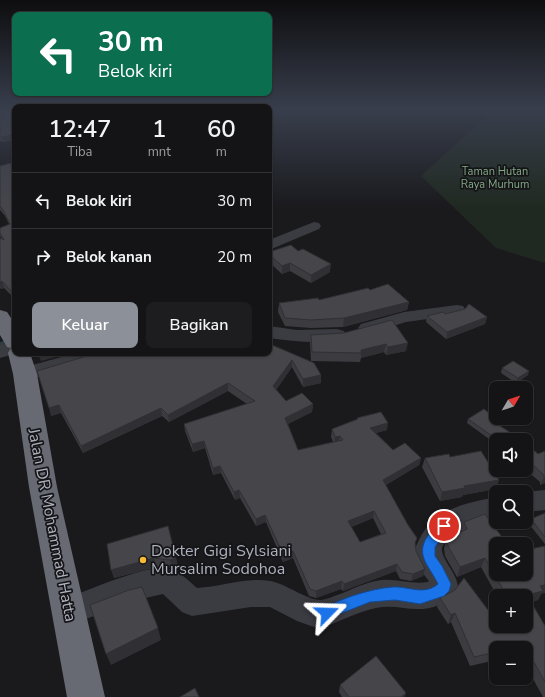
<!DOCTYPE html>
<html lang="id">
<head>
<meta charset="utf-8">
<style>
	body { margin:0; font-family:"Nunito Sans",sans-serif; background:#1d1d1f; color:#f1f3f6; height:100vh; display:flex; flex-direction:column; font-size:15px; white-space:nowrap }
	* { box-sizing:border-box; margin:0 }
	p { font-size:13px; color:#9d9ea1 }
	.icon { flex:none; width:22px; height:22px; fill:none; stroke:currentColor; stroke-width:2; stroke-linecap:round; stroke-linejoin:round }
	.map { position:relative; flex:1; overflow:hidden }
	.details { position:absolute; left:12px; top:104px; width:260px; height:252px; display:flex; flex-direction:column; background:#141416; border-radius:8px; box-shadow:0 1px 3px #0004,0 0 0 1px #333335 }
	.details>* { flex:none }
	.top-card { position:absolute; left:12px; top:12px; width:260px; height:84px; border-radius:8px; box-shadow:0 1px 3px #0004,0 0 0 1px #333335; background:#0b6e4f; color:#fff; overflow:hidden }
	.needle { width:26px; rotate:51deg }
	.tools { position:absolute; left:489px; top:381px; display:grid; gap:8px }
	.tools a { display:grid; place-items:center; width:44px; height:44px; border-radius:8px; background:#141416; box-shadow:0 1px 3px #0004,0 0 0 1px #333335; font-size:20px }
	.pin { position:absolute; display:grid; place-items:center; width:34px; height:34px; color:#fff; margin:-17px; border:2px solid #fff; border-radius:50%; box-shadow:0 1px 4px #0007 }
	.me { position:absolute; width:44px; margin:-22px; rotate:68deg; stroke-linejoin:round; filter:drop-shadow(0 0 3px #0008) }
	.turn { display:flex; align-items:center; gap:14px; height:84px; padding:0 20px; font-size:18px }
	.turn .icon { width:52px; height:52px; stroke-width:2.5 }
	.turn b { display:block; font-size:28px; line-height:34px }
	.eta { display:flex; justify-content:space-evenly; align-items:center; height:68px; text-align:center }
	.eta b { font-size:24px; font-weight:600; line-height:28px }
	.action { display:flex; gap:8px; margin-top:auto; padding:8px 20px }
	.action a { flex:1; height:46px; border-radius:8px; background:#8c9099; color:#fff; font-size:16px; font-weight:600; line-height:46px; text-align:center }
	.action a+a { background:#1d1d1f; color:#f1f3f6 }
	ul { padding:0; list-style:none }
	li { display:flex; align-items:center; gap:12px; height:56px; padding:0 20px; border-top:1px solid #333335 }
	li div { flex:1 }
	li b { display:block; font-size:15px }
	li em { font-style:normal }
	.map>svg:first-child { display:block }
	.green { fill:#202921 }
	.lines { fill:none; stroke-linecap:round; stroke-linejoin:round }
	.stream { stroke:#2f3a42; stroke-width:4 }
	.street { fill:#3b3c42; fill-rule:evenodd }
	.highway { fill:#676a73; fill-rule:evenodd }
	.wall { fill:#3b3b40; fill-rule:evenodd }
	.shaded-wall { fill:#303034 }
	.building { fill:#45454a; stroke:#303034; fill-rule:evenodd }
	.route { fill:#1a73e8; stroke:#114b97 }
	.poi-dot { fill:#f9ba37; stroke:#151518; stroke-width:1.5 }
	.labels { text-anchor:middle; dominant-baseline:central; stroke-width:3.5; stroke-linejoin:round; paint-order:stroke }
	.far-park-label { font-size:11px; fill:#83a886; stroke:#151518 }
	.near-street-label { font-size:16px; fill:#adb1bd; stroke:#151518 }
	.near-poi-label { font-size:16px; fill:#adb1bd; stroke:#151518; text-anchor:start }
</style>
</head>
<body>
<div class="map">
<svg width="545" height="697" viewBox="0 0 545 697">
	<rect width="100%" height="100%" fill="#1a1a1d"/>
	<polygon class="green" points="365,109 545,109 545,263 496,248 421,176 486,117"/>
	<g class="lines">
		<polyline class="stream" points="0,344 15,339"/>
		<g class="street">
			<polygon points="314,222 319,223 321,226 319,229 269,250 269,240"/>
			<polygon points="457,305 463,306 466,310 463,314 406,322 367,334 361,332 358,328 361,324 404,312"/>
			<path d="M269 326 297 330 337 329 344 331 346 335 344 339C320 345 293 341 269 338Z"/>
			<polygon points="15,341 15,353 17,353 0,358 0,345"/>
			<polygon points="76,353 108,353 105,357 25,381 18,379 15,374 18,369"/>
			<polygon points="545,490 545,510 526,512 525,492"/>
			<path d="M496 497V519C473 524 457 527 442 547 440 559 457 572 458 587 454 597 449 601 439 605 415 615 399 603 376 608 357 612 339 622 321 628L314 627 297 621 270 607H251L192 616 182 612 163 594 132 601 68 626 58 622 54 612 58 602C78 594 147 564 166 568 179 571 187 579 197 588 221 587 245 577 270 581 285 583 308 601 321 600 336 598 359 584 376 581 393 577 410 585 428 582L429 581C423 574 416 564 415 554 414 549 417 544 419 540 433 509 466 503 496 497Z"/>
		</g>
		<polygon class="highway" points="0,310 7,312 15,324 15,353 30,353 37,374 57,487 105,697 67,697 29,487 13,374 8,353 11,348 7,347 0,335"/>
	</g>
	<g class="wall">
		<polygon points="0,109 15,109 15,140 3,142 0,141"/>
		<polygon points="15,162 15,297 13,297 4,288 1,289 0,288 0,238 2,239 0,236 0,228 9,224 5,216 0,210 0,166"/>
		<polygon points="298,251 330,272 311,283 290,271 282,274 269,262 269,252"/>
		<polygon points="370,290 409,302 407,310 343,327 311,328 285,326 278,312 279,303 319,300"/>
		<polygon points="445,314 487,317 485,324 446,339 426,322 427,316"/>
		<polygon points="392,320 406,351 386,355 384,352 361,358 360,362 311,361 310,343 311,335 344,333"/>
		<path d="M272 345 321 375V383L303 387 292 367 276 390 286 401 313 404 312 412 288 424 298 450 333 442 331 437 332 429 357 420V418L387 430 376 433 393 450 421 458 419 465 386 485 415 543 416 551 425 569 423 576 411 581 400 579 396 571 343 591 341 589 316 598 309 596 293 558 283 562 266 522 256 526 240 498 235 500 221 473 213 475 205 448 193 452 185 431 184 424 247 404 228 391 169 422 162 416 83 453 61 413 51 416 97 353ZM373 518 381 534 360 542 351 527Z"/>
		<polygon points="502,368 528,375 516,383 501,373"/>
		<polygon points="468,419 502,427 522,440 496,440 496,444 467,423"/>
		<polygon points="526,448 538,454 545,451 545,483 540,485 540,482 526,470"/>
		<polygon points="450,457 496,489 463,495 462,497 440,501 422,467 425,458"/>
		<polygon points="545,513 545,544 529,524 531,519"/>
		<polygon points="464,522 541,594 538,600 531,602 545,626 545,697 543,697 526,666 526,648 496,648 496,660 470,666 451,622 448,624 437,607 440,598 491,614 526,626 526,596 497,596 481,567 457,577 445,556 444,548 447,538 460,532"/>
		<polygon points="107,544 176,558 178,567 172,568 156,567 114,578"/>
		<polygon points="340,685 406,693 404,697 342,697 339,692"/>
	</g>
	<g class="shaded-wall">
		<polygon points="15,134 15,140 3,142 2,137"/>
		<polygon points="290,263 290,271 282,274 282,266"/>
		<polygon points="331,264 330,272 311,283 311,275"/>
		<polygon points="2,281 4,288 1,289 0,285 0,282"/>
		<polygon points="14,289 15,297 13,297 11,291"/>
		<polygon points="409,302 407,310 343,327 344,318"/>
		<polygon points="487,317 485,324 446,339 447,332"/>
		<polygon points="408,343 406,351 386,355 388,347"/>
		<polygon points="386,344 384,352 361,358 361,350"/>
		<polygon points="42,353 71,353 41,361 38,354"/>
		<polygon points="292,360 292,367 273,394 273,386"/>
		<polygon points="529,371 528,375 516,383 518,378"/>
		<polygon points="321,375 321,383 303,387 303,379"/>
		<polygon points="228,383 228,391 169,422 168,415"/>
		<polygon points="313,404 312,412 285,425 285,418"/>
		<polygon points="59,405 61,413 51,416 49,408"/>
		<polygon points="161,408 162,416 83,453 81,446"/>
		<polygon points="388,423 387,430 369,435 370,428"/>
		<polygon points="340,436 339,443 334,445 335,437"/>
		<polygon points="204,441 205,448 193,452 192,444"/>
		<polygon points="421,458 419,465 381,488 383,480"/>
		<polygon points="220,466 221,473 213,475 213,468"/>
		<polygon points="544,477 545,477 545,483 540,485"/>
		<polygon points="499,480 496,489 463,495 462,497 440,501 442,492 464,486"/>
		<polygon points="239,490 240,498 235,500 234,492"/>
		<polygon points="374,511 373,518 347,529 348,521"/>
		<polygon points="265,515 266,522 256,526 256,519"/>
		<polygon points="293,551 293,558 283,562 283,554"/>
		<polygon points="154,558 156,567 114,578 111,570"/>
		<polygon points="176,558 178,567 172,568 170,560"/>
		<polygon points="485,558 481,567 457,577 460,567"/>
		<polygon points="397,564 396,571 343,591 344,584"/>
		<polygon points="425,569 423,576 411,581 413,574"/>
		<polygon points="342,581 341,589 316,598 316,591"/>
		<polygon points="545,585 545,593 541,594 538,600 526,603 527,595 540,586"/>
		<polygon points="455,613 451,622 448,624 451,615"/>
		<polygon points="158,628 161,640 111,665 106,654"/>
		<polygon points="406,693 404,697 401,697"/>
	</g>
	<g class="building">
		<polygon points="0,109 15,109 15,134 2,137 0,136"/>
		<polygon points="15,162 15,290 14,289 11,291 2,281 0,282 0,238 4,240 0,233 0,228 10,224 3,210 0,206 0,166"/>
		<polygon points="291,245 298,251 303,249 331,264 311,275 290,263 282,266 269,254 269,252"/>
		<polygon points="388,284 409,302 344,318 311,320 285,318 279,303 318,298 319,300 368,288 370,290"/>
		<polygon points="469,304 487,317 447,332 427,316 443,312 445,314 465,309"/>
		<polygon points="392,320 408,343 388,347 386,344 361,350 361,353 312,352 311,335 344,333"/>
		<path d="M269 340 272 341V345L314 363 321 375 303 379 292 360 273 386 286 401 302 393 313 404 285 418 298 450 343 440 340 436 335 437 332 429 358 419 357 418 381 412 388 423 370 428 393 450 405 443 421 458 383 480 408 525 417 538 415 543 416 551 425 569 413 574 402 572 397 564 344 584 342 581 316 591 310 589 293 551 283 554 265 515 256 519 239 490 234 492 220 466 213 468 204 441 192 444 184 424 255 401 228 383 168 415 161 408 81 446 59 405 49 408 37 371 97 353H269ZM374 511 386 533 360 542 348 521Z"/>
		<polygon points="513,361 529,371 518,378 502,368"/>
		<polygon points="484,409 503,424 500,426 522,440 498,440 468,419"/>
		<polygon points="529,446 538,454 545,451 545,477 544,477 543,474 526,459 526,448"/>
		<polygon points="481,451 499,480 464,486 465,488 442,492 425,458 449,454 450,457"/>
		<polygon points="545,513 545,537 531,519"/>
		<polygon points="485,514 507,544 496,544 496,574 526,574 526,550 545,546 545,585 540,586 543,591 527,595 545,626 545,682 525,646 517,648 496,648 496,652 474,657 455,613 451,615 440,598 455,590 464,578 491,614 496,613 496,626 526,626 526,596 507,596 485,558 460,567 448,546 447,538 467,529 464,522"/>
		<polygon points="168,526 176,558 170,560 154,558 111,570 107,544"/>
		<polygon points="142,587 158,628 106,654 90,605 129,590"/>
		<polygon points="376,656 406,693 401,697 349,697 340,685"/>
		<polygon points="195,688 199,697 180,697"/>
	</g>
	<linearGradient id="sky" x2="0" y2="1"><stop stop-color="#0e0e10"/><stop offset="0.53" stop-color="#383e4c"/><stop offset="1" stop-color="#383e4c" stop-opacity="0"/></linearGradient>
	<rect width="545" height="207" fill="url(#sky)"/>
	<path class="route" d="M444 521 448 523 450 526 435 547V556L442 566 451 584 449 591 444 596 420 604 395 600 370 602 327 619 322 617 320 613 322 608C345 598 368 589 393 587 408 586 424 596 438 584 429 565 413 554 430 533 434 528 438 523 444 521Z"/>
	<circle class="poi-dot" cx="143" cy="560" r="4"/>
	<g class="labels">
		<g class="far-park-label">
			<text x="495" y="171">Taman Hutan<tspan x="495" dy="13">Raya Murhum</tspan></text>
		</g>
		<g class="near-street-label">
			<text transform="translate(52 525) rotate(79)">Jalan DR Mohammad Hatta</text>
		</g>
		<g class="near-poi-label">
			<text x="151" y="551">Dokter Gigi Sylsiani<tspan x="151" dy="18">Mursalim Sodohoa</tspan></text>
		</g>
	</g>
</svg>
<div class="tools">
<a><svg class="needle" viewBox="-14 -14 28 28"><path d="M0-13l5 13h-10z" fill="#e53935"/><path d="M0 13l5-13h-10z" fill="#9d9ea1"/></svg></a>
<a><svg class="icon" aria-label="sound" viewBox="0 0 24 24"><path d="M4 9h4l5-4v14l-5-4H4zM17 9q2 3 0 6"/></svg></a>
<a><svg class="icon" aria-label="search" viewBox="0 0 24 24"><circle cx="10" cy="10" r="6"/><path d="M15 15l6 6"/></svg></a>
<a><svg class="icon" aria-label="layers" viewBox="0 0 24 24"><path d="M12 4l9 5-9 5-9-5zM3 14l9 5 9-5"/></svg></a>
<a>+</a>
<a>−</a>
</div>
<div class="pin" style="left:444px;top:526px;background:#d93025"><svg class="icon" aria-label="arrive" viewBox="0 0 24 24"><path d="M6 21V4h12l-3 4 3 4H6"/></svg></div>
<svg class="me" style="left:327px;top:613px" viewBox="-20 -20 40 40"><path d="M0-17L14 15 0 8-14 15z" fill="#1a73e8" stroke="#fff" stroke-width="4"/></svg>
<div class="top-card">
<div class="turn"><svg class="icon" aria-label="left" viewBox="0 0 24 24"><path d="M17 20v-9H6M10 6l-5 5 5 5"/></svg><div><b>30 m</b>Belok kiri</div></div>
</div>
<section class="details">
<div class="eta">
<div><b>12:47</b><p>Tiba</p></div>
<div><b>1</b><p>mnt</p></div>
<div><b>60</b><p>m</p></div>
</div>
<ul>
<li><svg class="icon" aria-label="left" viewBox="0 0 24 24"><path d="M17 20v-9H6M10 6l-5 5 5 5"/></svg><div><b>Belok kiri</b></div><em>30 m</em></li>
<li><svg class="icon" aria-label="right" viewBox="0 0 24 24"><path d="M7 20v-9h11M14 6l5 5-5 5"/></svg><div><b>Belok kanan</b></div><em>20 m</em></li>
</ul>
<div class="action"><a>Keluar</a><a>Bagikan</a></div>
</section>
</div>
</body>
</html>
